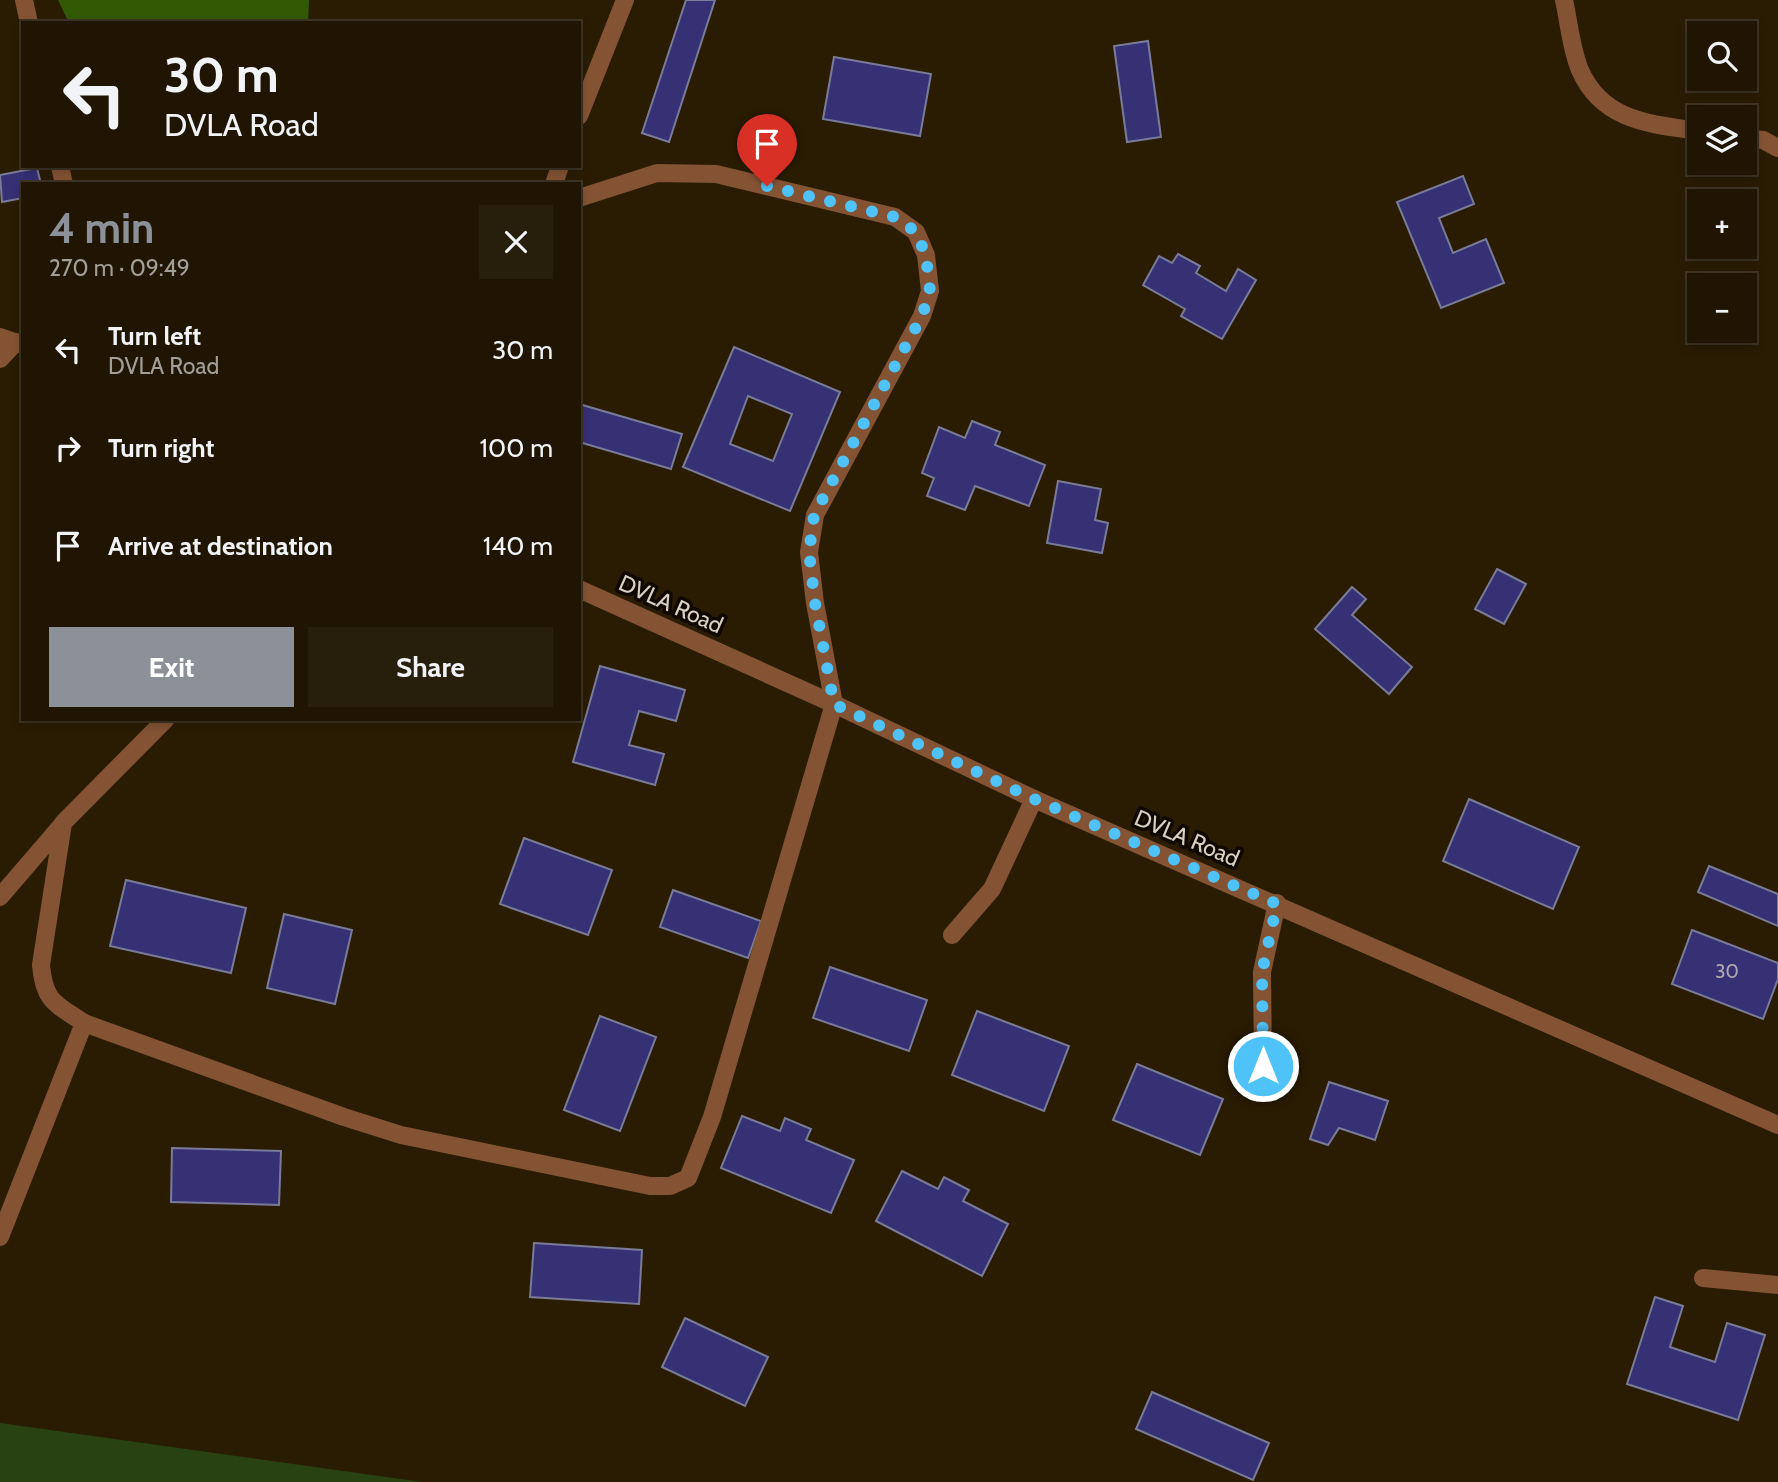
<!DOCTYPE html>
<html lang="en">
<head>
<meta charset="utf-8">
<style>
	body { margin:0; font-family:Cabin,sans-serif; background:#281e0c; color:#f1f3f6; height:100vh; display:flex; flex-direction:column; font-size:26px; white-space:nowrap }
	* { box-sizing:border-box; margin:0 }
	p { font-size:23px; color:#a29f99 }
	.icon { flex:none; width:38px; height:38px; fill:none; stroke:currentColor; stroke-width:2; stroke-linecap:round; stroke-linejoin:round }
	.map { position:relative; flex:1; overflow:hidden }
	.panel { position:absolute; left:21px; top:182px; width:560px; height:539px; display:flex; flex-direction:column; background:#201502; border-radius:0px; box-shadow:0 4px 10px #0003,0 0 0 2px #3d3424 }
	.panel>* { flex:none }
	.banner { position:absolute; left:21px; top:21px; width:560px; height:147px; border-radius:0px; box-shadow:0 4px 10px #0003,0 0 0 2px #3d3424; background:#201502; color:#f1f3f6; overflow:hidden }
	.tools { position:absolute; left:1687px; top:21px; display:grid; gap:14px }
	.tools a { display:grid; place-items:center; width:70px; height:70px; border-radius:0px; background:#201502; box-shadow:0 4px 10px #0003,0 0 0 2px #3d3424; font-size:35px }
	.pin { position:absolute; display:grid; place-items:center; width:60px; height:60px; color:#fff; margin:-72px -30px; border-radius:50% 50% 50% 0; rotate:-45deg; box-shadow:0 0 7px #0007 }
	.pin .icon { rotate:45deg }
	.me { position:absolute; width:77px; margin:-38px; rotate:0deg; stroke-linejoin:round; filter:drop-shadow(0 0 5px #0008) }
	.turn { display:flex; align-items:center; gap:24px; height:147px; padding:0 28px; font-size:32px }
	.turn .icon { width:91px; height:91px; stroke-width:2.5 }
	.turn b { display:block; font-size:49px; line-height:60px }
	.round { display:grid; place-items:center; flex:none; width:74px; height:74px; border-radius:0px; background:#281e0c }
	.summary { display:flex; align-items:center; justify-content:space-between; height:119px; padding:0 28px }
	h1 { font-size:42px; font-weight:700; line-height:52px; color:#8c9099 }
	.cta { display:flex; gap:14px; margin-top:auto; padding:14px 28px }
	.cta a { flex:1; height:80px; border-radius:0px; background:#8c9099; color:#fff; font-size:28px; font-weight:700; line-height:80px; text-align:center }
	.cta a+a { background:#281e0c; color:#f1f3f6 }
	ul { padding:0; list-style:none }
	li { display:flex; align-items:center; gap:21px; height:98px; padding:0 28px }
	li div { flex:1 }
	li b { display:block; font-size:26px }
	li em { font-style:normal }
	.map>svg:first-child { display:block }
	.green { fill:#294212 }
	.forest { fill:#325904 }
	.building { fill:#363075; stroke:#797b98; stroke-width:2; fill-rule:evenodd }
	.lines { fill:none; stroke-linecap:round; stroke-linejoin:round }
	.minor { stroke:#845334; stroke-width:18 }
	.route { stroke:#4fc3f7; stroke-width:12; stroke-dasharray:0 21.6 }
	.labels { text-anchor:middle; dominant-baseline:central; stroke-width:7; stroke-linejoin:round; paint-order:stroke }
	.number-label { font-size:19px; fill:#b0a8ae }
	.street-label { font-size:23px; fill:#d9d0c1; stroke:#0e0801 }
</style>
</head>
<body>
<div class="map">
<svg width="1778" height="1482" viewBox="0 0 1778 1482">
	<rect width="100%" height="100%" fill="#2a1c03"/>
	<polygon class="green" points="0,1423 422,1482 0,1482"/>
	<polygon class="forest" points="58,0 309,0 308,23 69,23"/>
	<g class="building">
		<polygon points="686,0 715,0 669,142 642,133"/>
		<polygon points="1148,41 1161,137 1127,142 1114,46"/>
		<polygon points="834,57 931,74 920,136 823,119"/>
		<polygon points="37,168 41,184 23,184 23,198 2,202 0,175"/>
		<polygon points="1463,176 1474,204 1439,218 1453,253 1486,239 1504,283 1441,308 1397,202"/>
		<polygon points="1178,254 1200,266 1196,273 1226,291 1238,269 1256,280 1222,339 1181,316 1185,309 1143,285 1159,256 1172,263"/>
		<path d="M734 347 840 392 790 511 683 467ZM748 396 792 414 773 461 730 444Z"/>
		<polygon points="579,404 682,434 671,469 579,442"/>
		<polygon points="972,421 1000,432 995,445 1045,465 1029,506 975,486 965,510 927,496 934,478 922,473 939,427 965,438"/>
		<polygon points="1058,481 1101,489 1095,520 1108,523 1102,553 1047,543"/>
		<polygon points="1497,569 1526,584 1504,624 1475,609"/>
		<polygon points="1352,587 1366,599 1352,615 1412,667 1389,694 1315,629"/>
		<polygon points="600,666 685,690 676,721 639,711 629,745 664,754 655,785 573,762"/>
		<polygon points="1469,799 1579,847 1553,909 1443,861"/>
		<polygon points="524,838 612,870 588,935 500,904"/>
		<polygon points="1709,866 1778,894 1778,926 1698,892"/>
		<polygon points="126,880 246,908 231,973 110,946"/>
		<polygon points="673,890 761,921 748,958 660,927"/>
		<polygon points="284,914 352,930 335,1004 267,988"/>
		<polygon points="1692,930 1778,963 1778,979 1763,1019 1672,984"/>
		<polygon points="830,967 927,1000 909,1051 813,1018"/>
		<polygon points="977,1011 1069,1046 1044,1111 952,1075"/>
		<polygon points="600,1016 656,1037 620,1131 564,1110"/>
		<polygon points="1137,1064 1223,1099 1200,1155 1113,1120"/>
		<polygon points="1329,1082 1388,1101 1375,1140 1339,1128 1328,1145 1310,1139"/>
		<polygon points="742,1116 780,1131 785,1118 811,1129 806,1140 854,1160 831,1213 721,1168"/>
		<polygon points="172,1148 281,1151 279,1205 171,1202"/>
		<polygon points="902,1171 938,1189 944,1177 969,1190 963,1201 1008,1224 982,1276 876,1221"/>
		<polygon points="534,1243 642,1250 639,1304 530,1297"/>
		<polygon points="1655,1297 1683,1306 1670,1347 1715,1362 1727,1323 1765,1335 1738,1420 1627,1384"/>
		<polygon points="685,1318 768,1357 745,1406 662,1367"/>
		<polygon points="1152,1392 1269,1443 1253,1480 1136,1429"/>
	</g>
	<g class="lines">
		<g class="minor">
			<polyline points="24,0 29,23"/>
			<path d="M1564 0C1569 22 1571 49 1580 70 1602 121 1650 124 1699 131"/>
			<polyline points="579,116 625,0"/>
			<polyline points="1745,138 1763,140 1778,148"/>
			<polyline points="60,166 64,184"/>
			<polyline points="554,184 560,166"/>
			<polyline points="0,337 23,345"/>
			<polyline points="0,359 16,342"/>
			<polyline points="579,589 834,704 1034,799 1778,1125"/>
			<path d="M166 719 63 823 41 965C44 1002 56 1004 84 1023L344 1117 401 1135 650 1186H670L688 1178 712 1117 834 704 815 603 809 552 815 515 922 316 930 291 926 255 916 232 895 217 716 174 657 173 579 198"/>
			<polyline points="0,897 61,826"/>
			<polyline points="952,935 992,889 1034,799"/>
			<polyline points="1263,1066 1262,972 1277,903"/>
			<polyline points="0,1237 84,1023"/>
			<polyline points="1703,1278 1778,1285"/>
		</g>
	</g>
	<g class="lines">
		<polyline class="route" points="767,186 895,217 916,232 926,256 930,291 922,316 814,515 809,552 815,603 834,704 1034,799 1277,904 1262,972 1263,1066"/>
	</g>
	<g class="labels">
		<g class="number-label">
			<text x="1727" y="971">30</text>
		</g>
		<g class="street-label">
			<text transform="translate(671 604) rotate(24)">DVLA Road</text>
			<text transform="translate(1187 838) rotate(23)">DVLA Road</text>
		</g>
	</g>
</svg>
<div class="tools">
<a><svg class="icon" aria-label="search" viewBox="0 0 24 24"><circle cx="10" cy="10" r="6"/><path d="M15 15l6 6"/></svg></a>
<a><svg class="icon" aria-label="layers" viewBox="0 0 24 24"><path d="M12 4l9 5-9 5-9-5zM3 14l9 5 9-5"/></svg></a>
<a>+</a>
<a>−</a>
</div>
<div class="pin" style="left:767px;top:186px;background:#d93025"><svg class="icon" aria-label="arrive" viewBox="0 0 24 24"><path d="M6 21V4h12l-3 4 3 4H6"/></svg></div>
<svg class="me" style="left:1263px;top:1066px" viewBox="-20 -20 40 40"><circle r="17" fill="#4fc3f7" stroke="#fff" stroke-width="3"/><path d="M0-11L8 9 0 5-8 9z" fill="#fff"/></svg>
<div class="banner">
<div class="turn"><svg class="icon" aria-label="left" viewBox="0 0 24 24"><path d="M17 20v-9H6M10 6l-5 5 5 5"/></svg><div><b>30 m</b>DVLA Road</div></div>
</div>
<section class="panel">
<div class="summary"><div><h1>4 min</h1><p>270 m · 09:49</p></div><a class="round"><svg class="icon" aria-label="close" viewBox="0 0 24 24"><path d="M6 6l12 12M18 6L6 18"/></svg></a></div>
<ul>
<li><svg class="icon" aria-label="left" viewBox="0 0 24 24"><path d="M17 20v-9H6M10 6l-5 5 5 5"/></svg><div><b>Turn left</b><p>DVLA Road</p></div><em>30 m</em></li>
<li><svg class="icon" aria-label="right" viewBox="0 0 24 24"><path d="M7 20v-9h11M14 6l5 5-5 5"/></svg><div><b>Turn right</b></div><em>100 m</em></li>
<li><svg class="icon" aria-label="arrive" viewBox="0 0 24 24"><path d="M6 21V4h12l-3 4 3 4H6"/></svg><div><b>Arrive at destination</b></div><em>140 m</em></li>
</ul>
<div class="cta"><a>Exit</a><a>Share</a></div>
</section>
</div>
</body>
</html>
